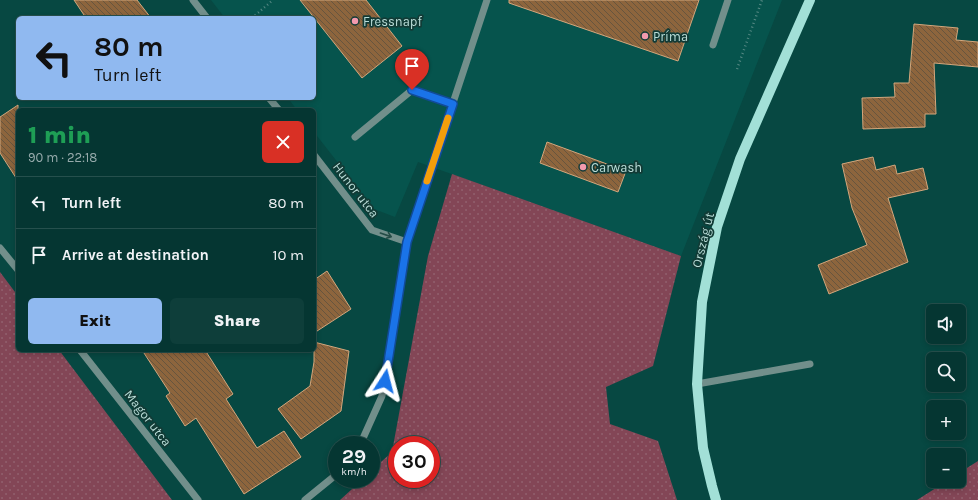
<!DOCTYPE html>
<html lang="en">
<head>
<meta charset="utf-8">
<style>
	body { margin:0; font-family:Karla,sans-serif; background:#0e3e3a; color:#f1f3f6; height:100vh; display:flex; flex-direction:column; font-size:15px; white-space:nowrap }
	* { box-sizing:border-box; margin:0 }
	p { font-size:13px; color:#97abac }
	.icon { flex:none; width:22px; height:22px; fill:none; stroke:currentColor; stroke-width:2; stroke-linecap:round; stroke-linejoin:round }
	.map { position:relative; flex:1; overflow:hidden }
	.panel { position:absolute; left:16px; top:108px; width:300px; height:244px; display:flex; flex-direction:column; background:#053632; border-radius:6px; box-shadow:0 2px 6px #0003,0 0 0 1px #26504d }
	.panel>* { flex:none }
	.guide { position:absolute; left:16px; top:16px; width:300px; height:84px; border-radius:6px; box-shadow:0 2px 6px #0003,0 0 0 1px #26504d; background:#90b9f0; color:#111; overflow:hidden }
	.fabs { position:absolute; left:926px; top:304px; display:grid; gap:8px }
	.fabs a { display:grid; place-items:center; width:40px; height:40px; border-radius:6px; background:#053632; box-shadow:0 2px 6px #0003,0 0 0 1px #26504d; font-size:20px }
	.speed { position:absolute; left:328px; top:436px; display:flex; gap:8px; font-size:20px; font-weight:700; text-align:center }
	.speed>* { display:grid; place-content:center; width:52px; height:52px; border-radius:50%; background:#053632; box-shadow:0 2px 6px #0003,0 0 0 1px #26504d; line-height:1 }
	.speed small { font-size:10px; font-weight:400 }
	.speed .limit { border:6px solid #d22; background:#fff; color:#111 }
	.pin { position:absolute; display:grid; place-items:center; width:34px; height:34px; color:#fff; margin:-41px -17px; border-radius:50% 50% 50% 0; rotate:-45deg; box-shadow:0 0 4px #0007 }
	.pin .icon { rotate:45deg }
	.me { position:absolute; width:44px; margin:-22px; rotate:9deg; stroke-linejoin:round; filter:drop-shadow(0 0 3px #0008) }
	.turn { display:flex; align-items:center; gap:14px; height:84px; padding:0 12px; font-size:18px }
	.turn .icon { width:52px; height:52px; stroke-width:2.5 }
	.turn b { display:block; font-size:28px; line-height:34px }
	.round { display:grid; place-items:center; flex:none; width:42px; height:42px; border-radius:6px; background:#0e3e3a }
	.overview { display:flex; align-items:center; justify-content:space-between; height:68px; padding:0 12px }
	h1 { font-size:24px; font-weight:800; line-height:30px; color:#1e9e55 }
	.action { display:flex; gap:8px; margin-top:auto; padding:8px 12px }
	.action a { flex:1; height:46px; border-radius:6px; background:#90b9f0; color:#111; font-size:16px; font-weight:800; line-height:46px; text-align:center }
	.action a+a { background:#0e3e3a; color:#f1f3f6 }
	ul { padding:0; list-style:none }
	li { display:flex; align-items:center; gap:12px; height:52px; padding:0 12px; border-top:1px solid #26504d }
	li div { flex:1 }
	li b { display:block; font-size:15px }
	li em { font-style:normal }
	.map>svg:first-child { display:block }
	.built { fill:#06544d }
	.grass { fill:url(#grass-dots); fill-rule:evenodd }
	.building { fill:url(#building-back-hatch); stroke:#d3a77d }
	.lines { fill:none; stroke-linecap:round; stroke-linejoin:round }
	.path { stroke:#568984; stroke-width:2.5; stroke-dasharray:1 3; stroke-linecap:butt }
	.minor { stroke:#728f8b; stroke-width:7 }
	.major { stroke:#a2e0d7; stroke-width:10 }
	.oneway { stroke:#254c47 }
	.route-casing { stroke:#114b97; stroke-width:10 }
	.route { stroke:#1a73e8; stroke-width:7 }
	.slow { stroke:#f59e0b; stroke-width:7 }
	.poi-dot { fill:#f29aae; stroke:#123b36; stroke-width:1.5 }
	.labels { text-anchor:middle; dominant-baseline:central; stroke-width:3.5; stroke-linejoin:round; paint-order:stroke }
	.poi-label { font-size:13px; fill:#b9dcd7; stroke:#123b36; text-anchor:start }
	.street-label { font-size:13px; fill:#b9dcd7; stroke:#123b36 }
</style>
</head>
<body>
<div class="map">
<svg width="978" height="500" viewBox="0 0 978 500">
	<defs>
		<pattern id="grass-dots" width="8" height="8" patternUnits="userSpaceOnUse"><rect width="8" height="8" fill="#834656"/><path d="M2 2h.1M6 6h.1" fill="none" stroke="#92606e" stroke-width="1.8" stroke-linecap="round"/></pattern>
		<pattern id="building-back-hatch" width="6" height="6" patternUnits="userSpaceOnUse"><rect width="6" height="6" fill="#8d653d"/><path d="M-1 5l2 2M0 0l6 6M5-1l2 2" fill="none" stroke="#67553e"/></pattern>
	</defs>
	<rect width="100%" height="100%" fill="#074842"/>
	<polygon class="built" points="211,0 782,0 681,256 418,162 395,217 374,209 314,132 314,110 297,110 288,98 314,98 314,18 225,18"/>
	<g class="grass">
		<path d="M452 174 681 256 653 366 606 387 610 424 658 441 677 500H340L363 479H371V471L392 452 428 256ZM397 445H431V479H397Z"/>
		<polygon points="0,272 18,296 18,350 59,350 172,500 0,500"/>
		<polygon points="978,461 978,500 917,500 947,481 959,481 959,473"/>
	</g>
	<g class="building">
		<polygon points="74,0 137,0 151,18 86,18"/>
		<polygon points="300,0 366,0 402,46 362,78"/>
		<polygon points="509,0 699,0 678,61 509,3"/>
		<polygon points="914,24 958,28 956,40 978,42 978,67 934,63 936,114 925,114 925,127 863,129 862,98 895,97 894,83 909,83"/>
		<polygon points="18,105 18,181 0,153 0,117"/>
		<polygon points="547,142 626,171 618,192 540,163"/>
		<polygon points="873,157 876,170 895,165 897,174 923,168 928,189 888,198 908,262 829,294 818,265 867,245 852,208 842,164"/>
		<polygon points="327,271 351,309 314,333 314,280"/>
		<polygon points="314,342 349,351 341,411 301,439 278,409 310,386 314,362"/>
		<polygon points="142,350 205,350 233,394 226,399 257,448 284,431 301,457 244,494 196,418 185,426 166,396 170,393"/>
	</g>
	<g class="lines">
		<g class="path">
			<polyline points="252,18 273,0"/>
			<polyline points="737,69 762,0"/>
		</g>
		<g class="minor">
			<polyline points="193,0 207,18"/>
			<polyline points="713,45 728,0"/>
			<polyline points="269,98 279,110"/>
			<polyline points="355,137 412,90 453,104"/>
			<polyline points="314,155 372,230 407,242"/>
			<polyline points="0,248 18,270"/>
			<polyline points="80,350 198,500"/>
			<polyline points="697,384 810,364"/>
			<polyline points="360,445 382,396 407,242 487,0"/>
			<polyline points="305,500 337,474"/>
		</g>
		<polyline class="major" points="716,500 712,486 703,448 697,384 702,302 717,227 740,159 810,0"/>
	</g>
	<defs><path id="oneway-shaft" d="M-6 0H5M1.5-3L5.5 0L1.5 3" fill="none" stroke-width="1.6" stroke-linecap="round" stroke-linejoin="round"/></defs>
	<use class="oneway" href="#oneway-shaft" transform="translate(386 235) rotate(19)"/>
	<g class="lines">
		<g class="route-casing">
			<polyline id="route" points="385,381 407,242 453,104 412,90"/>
		</g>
		<use href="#route" class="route"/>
		<polyline class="slow" points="427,181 448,118"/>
	</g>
	<g class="poi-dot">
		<circle cx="355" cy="21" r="4"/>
		<circle cx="645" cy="36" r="4"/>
		<circle cx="583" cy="167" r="4"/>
	</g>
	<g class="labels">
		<g class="poi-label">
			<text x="363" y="21">Fressnapf</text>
			<text x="653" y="36">Príma</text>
			<text x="591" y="167">Carwash</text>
		</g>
		<g class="street-label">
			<text transform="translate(356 190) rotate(52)">Hunor utca</text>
			<text transform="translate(703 240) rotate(-76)">Ország út</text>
			<text transform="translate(148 418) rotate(52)">Magor utca</text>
		</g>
	</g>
</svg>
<div class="fabs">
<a><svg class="icon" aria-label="sound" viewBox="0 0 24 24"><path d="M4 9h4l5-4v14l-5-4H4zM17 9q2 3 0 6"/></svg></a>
<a><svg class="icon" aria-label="search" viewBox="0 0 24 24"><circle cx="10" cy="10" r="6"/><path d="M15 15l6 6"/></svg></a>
<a>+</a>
<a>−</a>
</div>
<div class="speed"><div>29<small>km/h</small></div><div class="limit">30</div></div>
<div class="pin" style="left:412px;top:90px;background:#d93025"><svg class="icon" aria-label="arrive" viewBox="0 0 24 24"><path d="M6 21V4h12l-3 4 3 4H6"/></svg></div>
<svg class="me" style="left:385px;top:381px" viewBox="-20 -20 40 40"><path d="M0-17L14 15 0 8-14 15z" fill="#1a73e8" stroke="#fff" stroke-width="4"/></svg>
<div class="guide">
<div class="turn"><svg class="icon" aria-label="left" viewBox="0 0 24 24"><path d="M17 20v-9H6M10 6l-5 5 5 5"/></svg><div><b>80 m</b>Turn left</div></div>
</div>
<section class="panel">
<div class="overview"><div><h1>1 min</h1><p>90 m · 22:18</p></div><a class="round" style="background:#d93025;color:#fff"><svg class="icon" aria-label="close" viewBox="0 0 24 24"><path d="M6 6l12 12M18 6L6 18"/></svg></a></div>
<ul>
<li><svg class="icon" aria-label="left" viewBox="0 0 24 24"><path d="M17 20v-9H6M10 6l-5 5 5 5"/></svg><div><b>Turn left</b></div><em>80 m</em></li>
<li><svg class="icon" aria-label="arrive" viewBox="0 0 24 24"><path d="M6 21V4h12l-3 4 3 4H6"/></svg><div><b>Arrive at destination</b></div><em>10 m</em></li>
</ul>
<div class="action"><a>Exit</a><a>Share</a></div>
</section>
</div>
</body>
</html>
